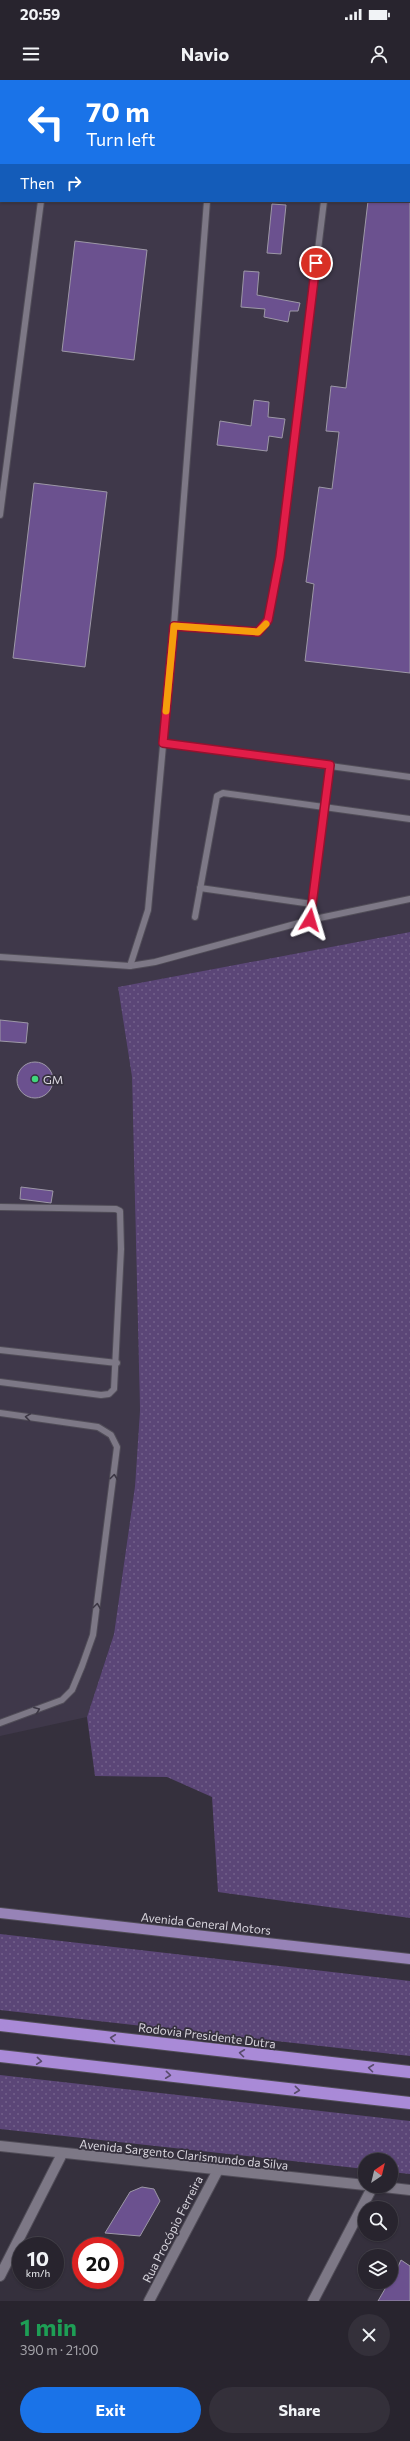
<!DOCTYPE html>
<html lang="en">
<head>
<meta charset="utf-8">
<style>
	body { margin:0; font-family:Commissioner,sans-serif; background:#34303a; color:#f1f3f6; height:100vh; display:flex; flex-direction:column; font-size:15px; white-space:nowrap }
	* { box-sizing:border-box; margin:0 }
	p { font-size:13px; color:#a5a4aa }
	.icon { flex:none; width:22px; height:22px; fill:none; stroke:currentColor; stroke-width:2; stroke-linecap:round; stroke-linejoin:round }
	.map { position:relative; height:2221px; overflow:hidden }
	.sheet { display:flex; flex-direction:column; background:#28242e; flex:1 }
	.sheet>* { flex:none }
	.guide { position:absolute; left:0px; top:0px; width:410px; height:122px; box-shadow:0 1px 3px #0004,0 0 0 1px #44414a; background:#1a73e8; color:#fff; overflow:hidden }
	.needle { width:26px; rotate:35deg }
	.tools { position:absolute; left:358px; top:2073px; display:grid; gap:8px }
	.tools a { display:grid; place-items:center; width:40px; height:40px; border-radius:50%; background:#28242e; box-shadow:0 1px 3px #0004,0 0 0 1px #44414a; font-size:20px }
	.speed { position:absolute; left:12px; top:2157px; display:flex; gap:8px; font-size:20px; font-weight:700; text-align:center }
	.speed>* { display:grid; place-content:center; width:52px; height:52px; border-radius:50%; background:#28242e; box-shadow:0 1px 3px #0004,0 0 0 1px #44414a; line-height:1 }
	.speed small { font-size:10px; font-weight:400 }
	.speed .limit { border:6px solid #d22; background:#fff; color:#111 }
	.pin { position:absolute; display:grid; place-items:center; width:34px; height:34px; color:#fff; margin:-17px; border:2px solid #fff; border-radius:50%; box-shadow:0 1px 4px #0007 }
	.me { position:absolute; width:44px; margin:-22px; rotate:7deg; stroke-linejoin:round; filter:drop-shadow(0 0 3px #0008) }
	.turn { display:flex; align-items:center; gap:14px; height:84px; padding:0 20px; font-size:18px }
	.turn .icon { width:52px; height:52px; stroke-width:2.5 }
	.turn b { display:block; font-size:28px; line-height:34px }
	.then { display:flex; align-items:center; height:38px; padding:0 20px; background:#0003; gap:8px; font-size:15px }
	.round { display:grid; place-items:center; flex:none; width:42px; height:42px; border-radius:21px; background:#34303a }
	.headline { display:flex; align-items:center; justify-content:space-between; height:68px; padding:0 20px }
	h1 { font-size:24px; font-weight:700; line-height:30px; color:#1e9e55 }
	.primary-button { display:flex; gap:8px; margin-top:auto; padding:8px 20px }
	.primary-button a { flex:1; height:46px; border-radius:24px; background:#1a73e8; color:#fff; font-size:16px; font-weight:700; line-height:46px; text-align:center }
	.primary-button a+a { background:#34303a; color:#f1f3f6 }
	.status { display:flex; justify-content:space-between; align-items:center; height:28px; padding:0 20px; background:#28242e; direction:ltr }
	.status svg { height:11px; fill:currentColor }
	header { display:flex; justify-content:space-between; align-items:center; height:52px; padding:0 20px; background:#28242e; font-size:18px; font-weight:700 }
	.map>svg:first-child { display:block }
	.built { fill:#3f384a; fill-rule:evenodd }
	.green { fill:url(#green-dots) }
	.building { fill:#6b518f; stroke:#9d98a7 }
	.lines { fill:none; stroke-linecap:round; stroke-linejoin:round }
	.service-casing { stroke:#514d58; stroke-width:8 }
	.minor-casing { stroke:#514d58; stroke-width:12 }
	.tertiary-casing { stroke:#514d58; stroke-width:12 }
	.primary-casing { stroke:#514d58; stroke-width:12 }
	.motorway-casing { stroke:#514d58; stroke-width:14 }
	.service { stroke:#7d7886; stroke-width:6 }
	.minor { stroke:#7d7886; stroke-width:10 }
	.tertiary { stroke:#7d7886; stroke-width:10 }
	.primary { stroke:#9783b7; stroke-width:10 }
	.motorway { stroke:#a98ad7; stroke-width:12 }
	.oneway { stroke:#3c3744 }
	.oneway2 { stroke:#584b6b }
	.route-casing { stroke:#92132f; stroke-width:10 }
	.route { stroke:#e11d48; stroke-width:7 }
	.slow { stroke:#f59e0b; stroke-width:7 }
	.poi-dot { fill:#40d77c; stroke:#35303d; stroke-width:1.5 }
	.labels { text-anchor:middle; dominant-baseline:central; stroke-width:3.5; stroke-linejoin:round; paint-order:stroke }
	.poi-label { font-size:12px; fill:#d8d5dd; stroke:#35303d; text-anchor:start }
	.street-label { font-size:12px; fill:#d8d5dd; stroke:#35303d }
</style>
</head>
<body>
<div class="status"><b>20:59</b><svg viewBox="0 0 49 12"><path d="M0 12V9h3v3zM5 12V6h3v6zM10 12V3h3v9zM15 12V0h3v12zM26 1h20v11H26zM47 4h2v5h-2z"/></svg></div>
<header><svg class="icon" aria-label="menu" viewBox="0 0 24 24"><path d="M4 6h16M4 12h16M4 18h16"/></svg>Navio<svg class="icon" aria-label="person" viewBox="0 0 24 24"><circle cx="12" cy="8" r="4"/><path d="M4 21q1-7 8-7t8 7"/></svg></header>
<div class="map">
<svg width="410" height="2221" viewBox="0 0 410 2221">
	<defs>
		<pattern id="green-dots" width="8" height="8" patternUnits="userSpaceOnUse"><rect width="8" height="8" fill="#5b4677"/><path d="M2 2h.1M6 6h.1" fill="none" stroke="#72608a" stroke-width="1.8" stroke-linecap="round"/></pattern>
	</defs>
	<rect width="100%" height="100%" fill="#35303d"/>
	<path class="built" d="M0 0H410V852L118 907 132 997 140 1330 135 1406 114 1554 87 1637 0 1656ZM1 1H409V121H1Z"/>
	<g class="green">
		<polygon points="410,852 410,1838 218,1812 212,1717 167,1697 95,1696 87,1637 114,1554 135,1406 140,1330 132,997 118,907"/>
		<polygon points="0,1854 410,1901 410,1976 0,1930"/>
		<polygon points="0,1995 410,2041 410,2094 391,2092 391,2080 365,2080 365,2089 0,2049"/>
	</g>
	<g class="building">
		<polygon points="368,121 410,121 410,593 305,581 314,504 306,502 319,407 332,409 339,352 326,351 331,306 346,308"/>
		<polygon points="272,124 286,125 281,174 267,173"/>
		<polygon points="75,161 147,170 134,280 62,271"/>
		<polygon points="244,191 259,192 257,215 300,223 298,231 290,231 288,242 264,237 265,229 241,227"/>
		<polygon points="254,320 269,322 268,337 285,339 282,358 269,356 267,371 217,365 220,341 251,346"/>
		<polygon points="34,403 107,412 85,587 13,578"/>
		<polygon points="0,940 28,943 26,963 0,961"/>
		<circle cx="35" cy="1000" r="18"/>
		<polygon points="21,1107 53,1111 51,1123 20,1119"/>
		<polygon points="142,2107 154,2109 160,2121 140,2156 105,2153 130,2112"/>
		<polygon points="401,2180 410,2186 410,2221 378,2221 389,2202 391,2202"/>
	</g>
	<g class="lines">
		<g class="service-casing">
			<g id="service">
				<polyline points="48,0 57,1"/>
				<polyline points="218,1 218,0"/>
				<polyline points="337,1 338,0"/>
				<polyline points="0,435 41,121"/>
				<polyline points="174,545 258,552 268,540 280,477 324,121"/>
				<polyline points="163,663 410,697"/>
				<polyline points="200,808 312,824"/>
				<polyline points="195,837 217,716 223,713 410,739"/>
				<polyline points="310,840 330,685"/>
				<polyline points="0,877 130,886 155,882 310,840 410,819"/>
				<polyline points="130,886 148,830 174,545 207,121"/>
				<polyline points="0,1127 116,1129 120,1131 121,1169 114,1309 109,1314 101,1315 0,1302"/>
				<polyline points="0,1270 117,1283"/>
				<polyline points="0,1333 98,1347 111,1355 117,1367 93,1555 82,1586 72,1610 62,1620 0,1643"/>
			</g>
		</g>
		<g class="minor-casing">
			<g id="minor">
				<polyline points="0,2196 62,2074"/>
				<polyline points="149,2221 218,2090"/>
			</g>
		</g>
		<g class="tertiary-casing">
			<g id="tertiary">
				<polyline points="0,2066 365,2105"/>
				<polyline points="375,2106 410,2110"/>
				<polyline points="313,2221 373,2106"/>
			</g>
		</g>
		<g class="primary-casing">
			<polyline id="primary" points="0,1833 410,1879"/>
		</g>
		<g class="motorway-casing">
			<g id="motorway">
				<polyline points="0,1945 410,1992"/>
				<polyline points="0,1976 410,2023"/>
			</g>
		</g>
		<use href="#service" class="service"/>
		<use href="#minor" class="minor"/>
		<use href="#tertiary" class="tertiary"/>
		<use href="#primary" class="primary"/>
		<use href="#motorway" class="motorway"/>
	</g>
	<defs><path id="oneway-chevron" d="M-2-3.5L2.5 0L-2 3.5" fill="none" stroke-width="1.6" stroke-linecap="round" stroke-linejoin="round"/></defs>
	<g class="oneway">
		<use href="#oneway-chevron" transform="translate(28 1337) rotate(-172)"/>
		<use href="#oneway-chevron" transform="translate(114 1397) rotate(-83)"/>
		<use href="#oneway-chevron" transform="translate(97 1526) rotate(-82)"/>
		<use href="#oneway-chevron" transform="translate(37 1630) rotate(-22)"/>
	</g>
	<g class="oneway2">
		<use href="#oneway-chevron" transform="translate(113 1958) rotate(-173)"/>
		<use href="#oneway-chevron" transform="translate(242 1973) rotate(-173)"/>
		<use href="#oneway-chevron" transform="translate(39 1981) rotate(6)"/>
		<use href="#oneway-chevron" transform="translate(371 1988) rotate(-173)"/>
		<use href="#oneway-chevron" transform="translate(168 1995) rotate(6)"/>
		<use href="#oneway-chevron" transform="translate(297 2010) rotate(6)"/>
	</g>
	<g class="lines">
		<g class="route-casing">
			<polyline id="route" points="310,840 330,685 163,663 174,546 258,552 268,540 280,477 316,183"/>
		</g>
		<use href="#route" class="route"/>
		<polyline class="slow" points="166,631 174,546 258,552 266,544"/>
	</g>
	<circle class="poi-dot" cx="35" cy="999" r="4"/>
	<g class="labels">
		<g class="poi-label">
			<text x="43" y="999">GM</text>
		</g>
		<g class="street-label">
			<text transform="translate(206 1843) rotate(6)">Avenida General Motors</text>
			<text transform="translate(207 1955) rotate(7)">Rodovia Presidente Dutra</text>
			<text transform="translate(184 2074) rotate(6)">Avenida Sargento Clarismundo da Silva</text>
			<text transform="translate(172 2149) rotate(-63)">Rua Procópio Ferreira</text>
		</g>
	</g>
</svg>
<div class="tools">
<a><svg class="needle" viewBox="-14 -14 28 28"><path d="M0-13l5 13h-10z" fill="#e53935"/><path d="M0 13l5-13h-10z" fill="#a5a4aa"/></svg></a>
<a><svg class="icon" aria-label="search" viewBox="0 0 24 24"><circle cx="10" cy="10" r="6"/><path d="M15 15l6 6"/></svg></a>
<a><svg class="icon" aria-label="layers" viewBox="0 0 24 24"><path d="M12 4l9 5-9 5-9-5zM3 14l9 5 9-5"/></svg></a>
</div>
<div class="speed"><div>10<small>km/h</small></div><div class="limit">20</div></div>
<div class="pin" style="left:316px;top:183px;background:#d93025"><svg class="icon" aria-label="arrive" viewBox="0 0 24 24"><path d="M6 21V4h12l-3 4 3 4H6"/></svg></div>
<svg class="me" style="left:310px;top:840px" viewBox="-20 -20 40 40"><path d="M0-17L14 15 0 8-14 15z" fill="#e11d48" stroke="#fff" stroke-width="4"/></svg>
<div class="guide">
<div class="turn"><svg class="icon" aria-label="left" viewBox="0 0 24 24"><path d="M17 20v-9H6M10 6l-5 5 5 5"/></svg><div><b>70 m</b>Turn left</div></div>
<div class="then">Then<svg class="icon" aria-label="right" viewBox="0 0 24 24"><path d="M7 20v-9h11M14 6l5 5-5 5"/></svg></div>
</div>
</div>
<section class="sheet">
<div class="headline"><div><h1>1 min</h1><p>390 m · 21:00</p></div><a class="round"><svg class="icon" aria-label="close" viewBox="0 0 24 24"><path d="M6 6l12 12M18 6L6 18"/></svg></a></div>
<div class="primary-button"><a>Exit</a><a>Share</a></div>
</section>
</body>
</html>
